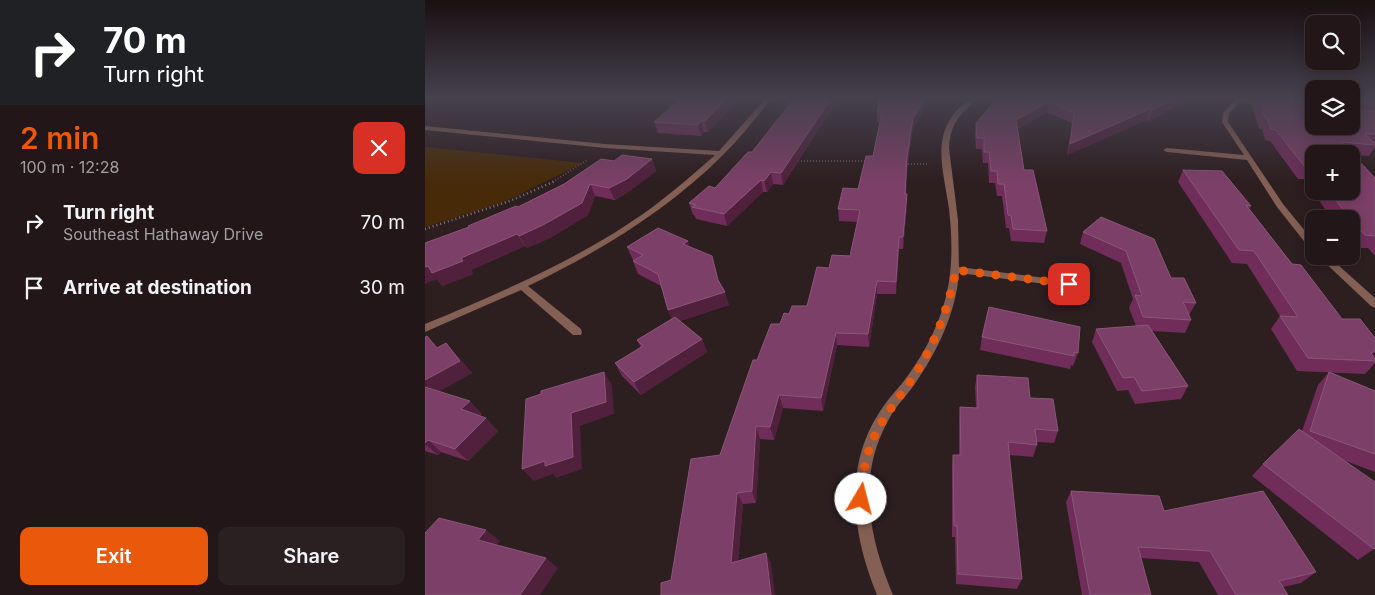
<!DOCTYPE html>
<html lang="en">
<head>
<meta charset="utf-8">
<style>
	body { margin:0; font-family:Inter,sans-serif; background:#2a1f21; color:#f1f3f6; height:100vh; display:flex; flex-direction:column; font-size:19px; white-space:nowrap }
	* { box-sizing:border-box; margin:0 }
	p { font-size:16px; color:#a29fa2 }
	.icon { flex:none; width:28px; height:28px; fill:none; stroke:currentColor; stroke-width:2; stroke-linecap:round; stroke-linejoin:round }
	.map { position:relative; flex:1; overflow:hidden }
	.details { display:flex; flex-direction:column; background:#221618; width:425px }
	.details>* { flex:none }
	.hud { background:#202124; color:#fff; overflow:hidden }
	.controls { position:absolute; left:880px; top:15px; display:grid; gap:10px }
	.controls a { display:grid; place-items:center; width:55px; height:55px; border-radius:10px; background:#221618; box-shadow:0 2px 12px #0003,0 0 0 1px #3f3537; font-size:25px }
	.pin { position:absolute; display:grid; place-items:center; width:42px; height:42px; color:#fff; margin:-21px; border-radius:10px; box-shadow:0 2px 8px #0006 }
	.me { position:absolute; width:55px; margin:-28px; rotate:8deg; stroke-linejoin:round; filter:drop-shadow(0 0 4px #0008) }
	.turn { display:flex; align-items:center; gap:18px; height:105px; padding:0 20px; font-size:22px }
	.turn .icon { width:65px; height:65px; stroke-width:2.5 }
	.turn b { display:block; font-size:35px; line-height:42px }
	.round { display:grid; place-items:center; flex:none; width:52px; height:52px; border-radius:10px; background:#2a1f21 }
	.head { display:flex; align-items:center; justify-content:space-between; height:85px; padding:0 20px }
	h1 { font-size:30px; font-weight:600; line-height:38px; color:#ea580c }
	.action { display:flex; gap:10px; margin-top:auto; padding:10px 20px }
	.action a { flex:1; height:58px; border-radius:10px; background:#ea580c; color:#fff; font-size:20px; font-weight:600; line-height:58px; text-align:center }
	.action a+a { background:#2a1f21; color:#f1f3f6 }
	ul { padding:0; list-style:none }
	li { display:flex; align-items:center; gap:15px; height:65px; padding:0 20px }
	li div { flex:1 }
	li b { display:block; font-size:19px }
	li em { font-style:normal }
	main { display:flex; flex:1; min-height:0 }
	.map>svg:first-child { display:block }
	.green { fill:#472b09 }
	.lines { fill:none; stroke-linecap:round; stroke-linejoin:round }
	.path-far1 { stroke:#837778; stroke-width:2; stroke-dasharray:0.5 2.5; stroke-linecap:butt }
	.path { stroke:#837778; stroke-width:2.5; stroke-dasharray:1 3; stroke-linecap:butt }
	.street { fill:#845f53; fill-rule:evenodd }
	.wall { fill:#702d5a; fill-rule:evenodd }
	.shaded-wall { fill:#50203d }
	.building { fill:#7c3f67; stroke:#8b5678 }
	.route { stroke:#ea580c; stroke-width:9; stroke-dasharray:0 16.2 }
</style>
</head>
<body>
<main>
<section class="details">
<div class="hud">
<div class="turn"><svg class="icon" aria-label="right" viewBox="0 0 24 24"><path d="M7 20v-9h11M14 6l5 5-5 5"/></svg><div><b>70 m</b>Turn right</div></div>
</div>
<div class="head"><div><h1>2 min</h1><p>100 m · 12:28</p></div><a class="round" style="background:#d93025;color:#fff"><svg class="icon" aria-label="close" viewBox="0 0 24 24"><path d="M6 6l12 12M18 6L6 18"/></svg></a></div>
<ul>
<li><svg class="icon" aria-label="right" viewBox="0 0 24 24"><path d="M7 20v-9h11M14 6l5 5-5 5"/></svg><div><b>Turn right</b><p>Southeast Hathaway Drive</p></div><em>70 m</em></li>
<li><svg class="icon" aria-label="arrive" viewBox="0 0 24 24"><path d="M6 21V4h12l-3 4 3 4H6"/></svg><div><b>Arrive at destination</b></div><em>30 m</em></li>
</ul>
<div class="action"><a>Exit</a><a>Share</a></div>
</section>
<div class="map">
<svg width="950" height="595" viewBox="0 0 950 595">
	<rect width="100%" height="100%" fill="#2d1e20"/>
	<polygon class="green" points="0,147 158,163 79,202 0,227"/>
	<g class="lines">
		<g class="path-far1">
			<polyline points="370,161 442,161"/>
			<polyline points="480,164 504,164"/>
			<polyline points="128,182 162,160"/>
		</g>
		<polyline class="path" points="0,229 85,201 130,181"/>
		<g class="street">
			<path d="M340 99H346C331 118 316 137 299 154 243 210 174 252 103 286L156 329 157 332 156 335H148L96 290 0 332V324C79 291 160 257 229 206 250 190 270 173 290 155L180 148 0 130V126L180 144 294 151Z"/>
			<path d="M545 99H552C534 116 526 122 524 148L533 220 534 267 644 281 649 284 644 287 534 273C531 312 513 350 491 382 483 395 471 405 464 419 431 477 444 537 468 595H452C427 534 417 465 458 407 466 395 476 386 484 374 501 350 516 321 522 292 528 266 527 236 524 209 518 166 503 129 545 99Z"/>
			<polygon points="811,99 820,99 845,106 842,108 816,101 804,113 803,122 858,204 889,242 889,251 886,250 852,207 822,160 742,152 738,150 742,148 819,155 797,122 798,113"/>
			<polygon points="893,256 903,256 950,298 950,308 946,306"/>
		</g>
	</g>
	<g class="wall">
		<polygon points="255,99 313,99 283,132 279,132 276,136 233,133 229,122"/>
		<polygon points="369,99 413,99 358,185 348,184 342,192 338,192 302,226 271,219 269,215 268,215 264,203 290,188 327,152"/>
		<polygon points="455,99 505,99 499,106 498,111 488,128 482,169 481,194 482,206 478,249 474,249 471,294 452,294 444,347 412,345 398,411 358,408 349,440 335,439 331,503 318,504 313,561 346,563 246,580 332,360 355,324 364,314 382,306 404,268 425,256 432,222 414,221 413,209 433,189 448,156 455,123 452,122 452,112"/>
		<polygon points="576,99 764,99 724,121 721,120 642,155 647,123 622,112 593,129 599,170 622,231 619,243 586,241 584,228 581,228 577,196 572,196 570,183 564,183 563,163 558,163 557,149 551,149 550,134 551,123"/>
		<path d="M830 99H889V126L926 99H950V147L944 156 928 155 950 178V256L943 248H931L926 243V219H907L879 179H873L845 141 840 140 837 129H834L827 105ZM889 154 926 191H889Z"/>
		<polygon points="227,159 231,171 206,190 190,200 170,196 163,215 125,238 102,248 100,246 46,270 48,274 17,286 12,279 44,227 93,207 189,161"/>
		<polygon points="758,170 826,206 824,209 867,264 917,319 950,338 950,363 940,374 872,371 846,329 855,316 822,264 807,263 753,182"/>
		<polygon points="676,217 746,278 771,303 764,315 766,320 760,333 727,331 763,386 756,399 710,404 703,390 692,391 667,342 671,329 711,326 704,308 708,299 696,263 655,244 658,232"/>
		<polygon points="265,246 294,281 304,305 255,321 277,339 282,352 216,395 197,376 190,363 216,348 212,340 247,319 236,286 213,274 208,261 209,260 208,260 202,247"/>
		<polygon points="564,307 653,353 648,366 646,365 645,369 555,350 557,337"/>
		<polygon points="0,337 13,348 32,356 47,373 14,391 57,414 55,416 73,431 43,461 16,452 13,455 0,451"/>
		<polygon points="904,372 950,391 950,472 918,460 949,549 933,560 827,476 838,464 877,431 893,385"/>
		<polygon points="552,375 605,398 633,431 629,443 612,442 612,445 608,457 584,455 597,579 592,589 531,584 530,537 527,537 527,467 528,455 534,455 534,419 535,407 551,408 550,387"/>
		<polygon points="646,491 739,511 891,572 876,583 858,587 863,595 793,595 774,562 716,558 726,595 657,595 641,502"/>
	</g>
	<g class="shaded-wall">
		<polygon points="301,99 313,99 283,132 280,121"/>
		<polygon points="406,99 413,99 358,185 356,173"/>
		<polygon points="499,99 505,99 499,106 498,111 488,128 482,169 480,206 482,157 488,118"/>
		<polygon points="749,99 764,99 724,121 728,110"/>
		<polygon points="624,102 622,112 589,131 591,120"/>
		<polygon points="725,109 721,120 642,155 645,144"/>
		<polygon points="276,121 279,132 276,136 273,125"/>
		<polygon points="227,159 231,171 206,190 190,200 184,188"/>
		<polygon points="346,172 348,184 342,192 339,181"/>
		<polygon points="336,180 338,192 302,226 299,214"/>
		<polygon points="165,184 170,196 163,215 125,238 102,248 94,236"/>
		<polygon points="482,194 482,206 478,249 478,237"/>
		<polygon points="92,234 100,246 46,270 48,274 17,286 12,279 0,284 0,267 36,258"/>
		<polygon points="474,237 474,249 471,294 471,282"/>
		<polygon points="263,241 267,253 258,244"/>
		<polygon points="452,281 452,294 444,347 443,334"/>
		<polygon points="300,292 304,305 248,323 243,310"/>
		<polygon points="411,333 412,345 398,411 396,398"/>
		<polygon points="277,339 282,352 216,395 209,382"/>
		<polygon points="21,343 47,373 4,397 0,392 0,380"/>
		<polygon points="950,351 950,357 947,361 946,353"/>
		<polygon points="179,372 187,385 189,414 155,426 157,469 131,478 128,474 109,481 97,469 146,413"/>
		<polygon points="354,395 358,408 349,440 345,427"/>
		<polygon points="45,401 57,414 48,422 36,409"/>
		<polygon points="61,418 73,431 43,461 30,449"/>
		<polygon points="331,426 335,439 331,503 327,491"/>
		<polygon points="3,440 16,452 13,455 0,444"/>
		<polygon points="312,493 318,504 312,573 306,563"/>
		<polygon points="61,530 75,541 67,550 53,540"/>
		<polygon points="341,553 346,563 350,595 346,595"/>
		<polygon points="121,558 133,568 115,595 95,595"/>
	</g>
	<g class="building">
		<polygon points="255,99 301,99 280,121 276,121 273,125 229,122"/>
		<polygon points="369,99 406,99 356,173 346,172 339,181 336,180 299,214 267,207 271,205 264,203 284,186 290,188 323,152 327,152"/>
		<polygon points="455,99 499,99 499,101 488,118 482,157 480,194 482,194 478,237 474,237 471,282 452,281 443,334 411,333 396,398 354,395 345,427 331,426 327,491 312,493 306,563 341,553 346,595 236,595 236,583 246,580 266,459 295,455 328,360 332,360 346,324 355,324 359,313 364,314 367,306 382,306 392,267 404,268 407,255 425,256 435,210 413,209 418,188 433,189 441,156 448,156 457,112 452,112"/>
		<polygon points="576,99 749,99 728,110 725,109 645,144 649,113 624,102 591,120 599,170 608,170 622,231 588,229 586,216 583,215 579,184 573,184 572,171 566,171 564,152 559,152 559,138 552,138 551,123 569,102"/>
		<polygon points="834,99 852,99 889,106 889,126 926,126 926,99 950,99 950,104 932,103 930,108 932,110 950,111 950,134 940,134 950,144 950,145 916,142 950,178 950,236 940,235 926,221 926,219 925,219 904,191 926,191 926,154 889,154 889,171 886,167 880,167 851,130 846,129 842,118 840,118"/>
		<polygon points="197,155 227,159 202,179 184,188 165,184 157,203 118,225 94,236 92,234 36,258 38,261 7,273 3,266 0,267 0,243 44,227 43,226 91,206 93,207 139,184 176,159 189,161"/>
		<polygon points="758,170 797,171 826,206 821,205 867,264 876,265 917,319 935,319 950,338 950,351 946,353 950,359 950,361 883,358 855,316 873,317 829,251 814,250"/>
		<polygon points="676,217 729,239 746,278 759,278 771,303 758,302 766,320 718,317 710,295 717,296 701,251 658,232"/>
		<polygon points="233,228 263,241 258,244 287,256 293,280 300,292 243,310 233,274 208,261 218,255 202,247"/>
		<polygon points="564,307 655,327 653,353 649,352 649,356 557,337"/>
		<polygon points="250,317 277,339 209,382 190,363 218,346 212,340"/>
		<polygon points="723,325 763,386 717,391 709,377 698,378 671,329"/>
		<polygon points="2,336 12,348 21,343 35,361 0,380 0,337"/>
		<polygon points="179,372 181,402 146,413 148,457 120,466 120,461 97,469 101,399 116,394 116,391"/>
		<polygon points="904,372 950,391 950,454 885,431"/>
		<polygon points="552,375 603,378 605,398 628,399 633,431 610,429 612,445 583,442 597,579 533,574 532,526 529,526 528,455 536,455 535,407 553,408"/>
		<polygon points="0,387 45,401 36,409 61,418 30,449 3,440 0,443"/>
		<polygon points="874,429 950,482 950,548 949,549 838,464"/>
		<polygon points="646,491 734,496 739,511 838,491 891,572 854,581 863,595 811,595 785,551 713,547 726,595 665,595"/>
		<polygon points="14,518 61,530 53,540 121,558 95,595 0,595 0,588 1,586 0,586 0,533"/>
	</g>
	<linearGradient id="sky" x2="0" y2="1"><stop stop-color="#191012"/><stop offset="0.54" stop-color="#46414e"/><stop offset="1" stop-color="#46414e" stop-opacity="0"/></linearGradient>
	<rect width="950" height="182" fill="url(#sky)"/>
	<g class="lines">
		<path class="route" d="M436 499C438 484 438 468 443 453 452 423 470 404 487 379 510 345 523 309 531 270L644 284"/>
	</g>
</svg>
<div class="controls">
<a><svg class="icon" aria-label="search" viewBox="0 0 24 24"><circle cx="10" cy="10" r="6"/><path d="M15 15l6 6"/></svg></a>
<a><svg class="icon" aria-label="layers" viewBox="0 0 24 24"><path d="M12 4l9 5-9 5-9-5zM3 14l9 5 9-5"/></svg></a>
<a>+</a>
<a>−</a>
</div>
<div class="pin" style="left:644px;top:284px;background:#d93025"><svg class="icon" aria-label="arrive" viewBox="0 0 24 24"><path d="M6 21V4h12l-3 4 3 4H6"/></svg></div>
<svg class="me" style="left:436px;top:499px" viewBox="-20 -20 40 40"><circle r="19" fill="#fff"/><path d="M0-13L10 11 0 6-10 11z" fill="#ea580c"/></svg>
</div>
</main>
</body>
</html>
